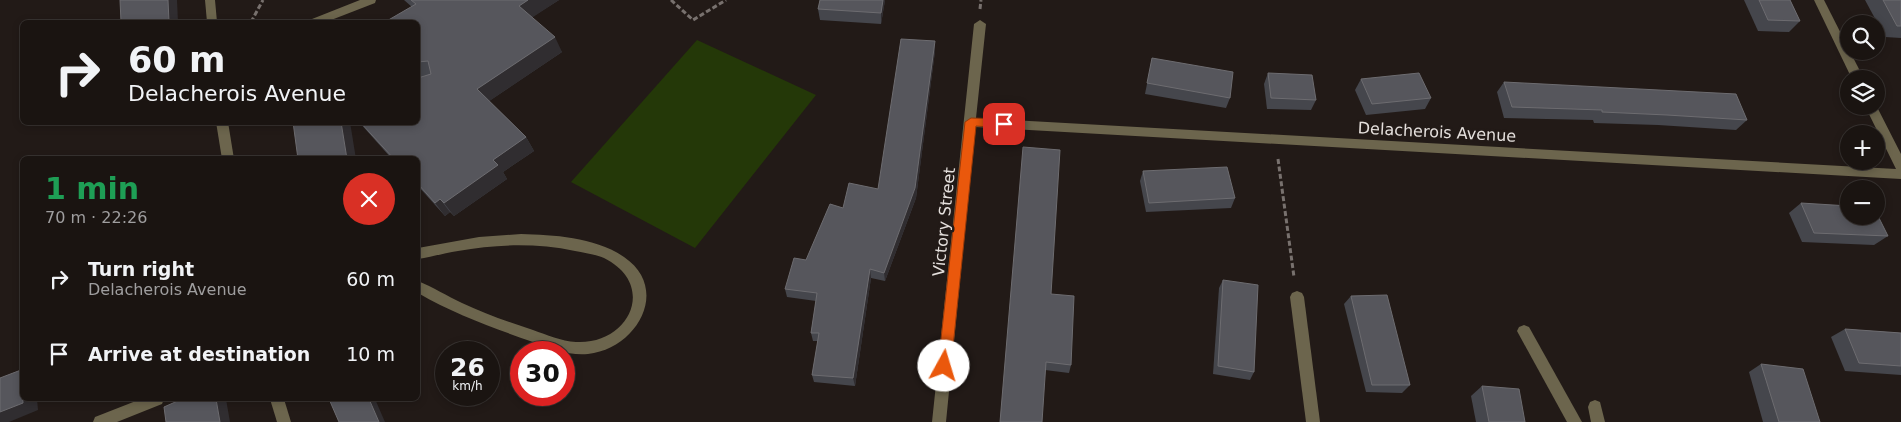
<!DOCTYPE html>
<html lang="en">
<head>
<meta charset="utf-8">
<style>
	body { margin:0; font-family:"DejaVu Sans",sans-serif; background:#27211f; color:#f1f3f6; height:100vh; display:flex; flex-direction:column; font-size:19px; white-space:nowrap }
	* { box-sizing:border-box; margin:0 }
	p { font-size:16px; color:#9f9e9f }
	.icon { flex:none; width:28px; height:28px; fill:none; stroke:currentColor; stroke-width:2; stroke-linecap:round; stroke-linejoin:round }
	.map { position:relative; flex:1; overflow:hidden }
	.drawer { position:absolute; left:20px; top:156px; width:400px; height:245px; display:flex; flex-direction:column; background:#1a1411; border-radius:8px; box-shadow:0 2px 8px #0003,0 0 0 1px #383331 }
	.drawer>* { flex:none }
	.banner { position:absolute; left:20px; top:20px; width:400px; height:105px; border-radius:8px; box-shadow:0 2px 8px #0003,0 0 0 1px #383331; background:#1a1411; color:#f1f3f6; overflow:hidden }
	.fabs { position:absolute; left:1840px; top:15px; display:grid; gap:10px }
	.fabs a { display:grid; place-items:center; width:45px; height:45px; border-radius:50%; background:#1a1411; box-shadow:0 2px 8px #0003,0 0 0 1px #383331; font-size:25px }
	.speed { position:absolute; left:435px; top:341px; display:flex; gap:10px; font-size:25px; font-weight:700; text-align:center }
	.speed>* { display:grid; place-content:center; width:65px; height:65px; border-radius:50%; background:#1a1411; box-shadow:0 2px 8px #0003,0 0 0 1px #383331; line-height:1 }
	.speed small { font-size:12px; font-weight:400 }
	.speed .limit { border:8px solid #d22; background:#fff; color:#111 }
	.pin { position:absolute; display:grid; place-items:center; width:42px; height:42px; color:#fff; margin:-21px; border-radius:10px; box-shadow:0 2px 8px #0006 }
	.me { position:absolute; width:55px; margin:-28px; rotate:6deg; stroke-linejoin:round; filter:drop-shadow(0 0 4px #0008) }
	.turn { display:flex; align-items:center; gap:18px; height:105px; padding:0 25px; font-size:22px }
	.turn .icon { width:65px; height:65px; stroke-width:2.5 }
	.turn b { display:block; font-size:35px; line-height:42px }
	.round { display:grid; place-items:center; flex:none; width:52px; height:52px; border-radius:26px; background:#27211f }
	.headline { display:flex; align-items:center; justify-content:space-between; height:85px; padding:0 25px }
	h1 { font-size:30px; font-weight:700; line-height:38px; color:#1e9e55 }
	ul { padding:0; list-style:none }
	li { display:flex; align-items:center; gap:15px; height:75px; padding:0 25px }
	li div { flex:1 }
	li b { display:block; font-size:19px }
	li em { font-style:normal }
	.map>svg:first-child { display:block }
	.green { fill:#243808 }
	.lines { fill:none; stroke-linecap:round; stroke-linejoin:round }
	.path { stroke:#78716e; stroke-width:3; stroke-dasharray:5 2.5; stroke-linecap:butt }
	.minor { fill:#6c654d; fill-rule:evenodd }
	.wall { fill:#45464c }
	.shaded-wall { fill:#302d30 }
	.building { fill:#56565c; stroke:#6d6c70 }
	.route { fill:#ea580c; stroke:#983908 }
	.labels { text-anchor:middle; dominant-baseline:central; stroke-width:5; stroke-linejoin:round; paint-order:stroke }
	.street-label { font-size:16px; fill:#e5e0dd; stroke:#221a17 }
</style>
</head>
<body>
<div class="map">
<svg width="1901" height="422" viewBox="0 0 1901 422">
	<rect width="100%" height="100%" fill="#221a17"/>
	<polygon class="green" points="697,40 816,95 695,248 571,182"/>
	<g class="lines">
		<g class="path">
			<polyline points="671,0 693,20 726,0"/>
			<polyline points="980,9 981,0"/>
			<polyline points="251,22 263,0"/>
			<polyline points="1278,159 1294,277"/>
		</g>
		<g class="minor">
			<polygon points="205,0 215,0 217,22 207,22"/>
			<polygon points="360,0 376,0 375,3 326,22 310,22 312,19"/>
			<polygon points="1814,0 1824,0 1864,79 1852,79"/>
			<polygon points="980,20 986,24 976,118 1896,169 1865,106 1876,105 1901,154 1901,179 975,127 946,422 932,422 974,24"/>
			<polygon points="216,122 228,122 234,159 222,159"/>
			<path d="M521 234C554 235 595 237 624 257 671 289 637 349 588 354 569 356 551 348 533 342 493 328 454 314 418 293V281C433 287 447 296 462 303 485 314 509 322 533 330 547 335 561 341 576 342 629 345 658 285 604 258 595 254 584 253 575 251 536 243 497 244 458 251 445 253 431 257 418 259V248L479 237Z"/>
			<polygon points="1297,291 1302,293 1304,297 1320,422 1306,422 1290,297 1292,293"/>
			<polygon points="1524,325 1529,327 1582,422 1567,422 1517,331 1519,327"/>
			<polygon points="141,399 164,399 162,404 117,422 93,422 95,417"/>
			<polygon points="270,399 284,399 291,422 277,422"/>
			<polygon points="1595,400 1600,402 1605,422 1591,422 1588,407 1590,402"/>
		</g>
	</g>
	<g class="wall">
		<polygon points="404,0 559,0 532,17 562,52 489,101 526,137 534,151 503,172 507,179 454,216 450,212 445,216 418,186 418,159 392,159 359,122 418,122 418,22 412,7"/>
		<polygon points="820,0 885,0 881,24 820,20 818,9"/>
		<polygon points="1744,0 1790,0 1800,21 1789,32 1758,31"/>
		<polygon points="1865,0 1901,0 1901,38 1885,37"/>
		<polygon points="935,41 935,51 916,198 885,281 871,278 855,386 814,382 812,375 818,341 813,341 811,333 816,301 787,297 785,289 806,260 843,208 878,189"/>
		<polygon points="1152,58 1230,98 1226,108 1145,94"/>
		<polygon points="1268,73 1316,100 1311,110 1267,109 1264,84"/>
		<polygon points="1361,79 1431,98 1425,109 1366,115 1355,90"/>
		<polygon points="1504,82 1747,120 1736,130 1658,125 1594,123 1593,120 1504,118 1497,92"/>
		<polygon points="1143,171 1235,198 1231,208 1146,212 1140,181"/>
		<polygon points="1801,203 1888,236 1874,245 1802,242 1789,213"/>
		<polygon points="1223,280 1254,372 1250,380 1213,374 1219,288"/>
		<polygon points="1051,294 1071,365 1069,373 1045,370 1000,422"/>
		<polygon points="1351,296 1410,385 1402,393 1366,392 1344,304"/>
		<polygon points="1845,329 1901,333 1901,375 1845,371 1831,337"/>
		<polygon points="1761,364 1820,422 1763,422 1749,372"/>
		<polygon points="1482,386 1525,422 1476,422 1471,396"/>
	</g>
	<g class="shaded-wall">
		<polygon points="168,0 177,0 178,22 169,22"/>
		<polygon points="528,0 559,0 527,21 519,6"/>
		<polygon points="883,0 885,0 881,24 881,13"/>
		<polygon points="555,37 562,52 485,104 477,89"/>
		<polygon points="935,41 935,51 916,198 885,281 884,273"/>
		<polygon points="341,122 350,122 356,159 347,159"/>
		<polygon points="526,137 534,151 503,172 507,179 454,216 444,203 493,160"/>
		<polygon points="440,199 450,212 445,216 435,203"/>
		<polygon points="870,269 871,278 855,386 853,378"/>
		<polygon points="21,370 22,371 22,391"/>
		<polygon points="23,399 37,399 38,410 9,422 0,422 0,412"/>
		<polygon points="216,399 226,399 230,422 220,422"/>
		<polygon points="369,399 375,399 385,422 379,422"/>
	</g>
	<g class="building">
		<polygon points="120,0 168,0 169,22 121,22"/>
		<polygon points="411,0 528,0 519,6 555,37 477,89 526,137 493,160 498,165 444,203 440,199 435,203 418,184 418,159 394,159 360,122 418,122 418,78 431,74 428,61 418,62 418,22 385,22 416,4"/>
		<polygon points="820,0 883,0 881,13 818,9"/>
		<polygon points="1759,0 1790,0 1800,21 1768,20"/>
		<polygon points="1883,0 1901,0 1901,26 1897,26"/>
		<polygon points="901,39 935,41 915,188 884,273 870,269 853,378 812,375 819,333 811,333 817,293 785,289 794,258 806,260 830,204 843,208 849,183 878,189"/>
		<polygon points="1152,58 1233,72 1230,98 1147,83"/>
		<polygon points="1268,73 1312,75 1316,100 1271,98"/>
		<polygon points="1419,73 1431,98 1372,104 1361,79"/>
		<polygon points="1504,82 1736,94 1747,120 1667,115 1602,112 1602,110 1512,107"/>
		<polygon points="293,122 341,122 347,159 298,159"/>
		<polygon points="1023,147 1060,150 1051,294 1074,296 1071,365 1046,362 1042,422 1000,422"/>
		<polygon points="1227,167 1235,198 1149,203 1143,171"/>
		<polygon points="1801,203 1849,206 1849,216 1876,216 1876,212 1888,236 1814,233"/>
		<polygon points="1223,280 1258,285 1254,372 1218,366"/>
		<polygon points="1387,295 1410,385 1372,385 1351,296"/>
		<polygon points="1845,329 1901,333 1901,366 1859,363"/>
		<polygon points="1761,364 1803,369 1820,422 1779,422"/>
		<polygon points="21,370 23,403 0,412 0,378"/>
		<polygon points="1482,386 1519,389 1525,422 1489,422"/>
		<polygon points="182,399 216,399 220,422 166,422 164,407"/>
		<polygon points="329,399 369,399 379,422 339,422"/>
	</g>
	<polygon class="route" points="971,118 1004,119 1009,124 1004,128 976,126 951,366 949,370 944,371 940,370 938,366 965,122"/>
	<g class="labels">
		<g class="street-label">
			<text transform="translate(1437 132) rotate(3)">Delacherois Avenue</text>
			<text transform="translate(944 222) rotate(-84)">Victory Street</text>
		</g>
	</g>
</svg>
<div class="fabs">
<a><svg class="icon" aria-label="search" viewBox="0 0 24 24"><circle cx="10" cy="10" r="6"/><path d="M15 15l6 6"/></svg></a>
<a><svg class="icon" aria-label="layers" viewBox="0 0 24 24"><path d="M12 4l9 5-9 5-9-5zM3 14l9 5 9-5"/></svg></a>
<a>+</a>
<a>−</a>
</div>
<div class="speed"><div>26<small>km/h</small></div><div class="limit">30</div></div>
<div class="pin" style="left:1004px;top:124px;background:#d93025"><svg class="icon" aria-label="arrive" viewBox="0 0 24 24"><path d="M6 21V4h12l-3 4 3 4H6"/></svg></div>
<svg class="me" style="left:944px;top:366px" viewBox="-20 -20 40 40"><circle r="19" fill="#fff"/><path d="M0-13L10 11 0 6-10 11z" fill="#ea580c"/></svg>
<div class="banner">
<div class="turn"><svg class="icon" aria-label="right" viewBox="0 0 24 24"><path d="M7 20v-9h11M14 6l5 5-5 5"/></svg><div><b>60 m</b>Delacherois Avenue</div></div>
</div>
<section class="drawer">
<div class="headline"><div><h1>1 min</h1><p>70 m · 22:26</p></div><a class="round" style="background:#d93025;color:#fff"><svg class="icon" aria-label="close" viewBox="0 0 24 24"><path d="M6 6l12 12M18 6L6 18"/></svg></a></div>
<ul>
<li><svg class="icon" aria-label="right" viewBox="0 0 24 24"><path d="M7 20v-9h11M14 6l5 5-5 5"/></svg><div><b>Turn right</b><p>Delacherois Avenue</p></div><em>60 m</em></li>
<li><svg class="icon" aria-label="arrive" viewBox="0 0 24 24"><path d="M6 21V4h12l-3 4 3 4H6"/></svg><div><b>Arrive at destination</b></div><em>10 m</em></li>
</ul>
</section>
</div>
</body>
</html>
